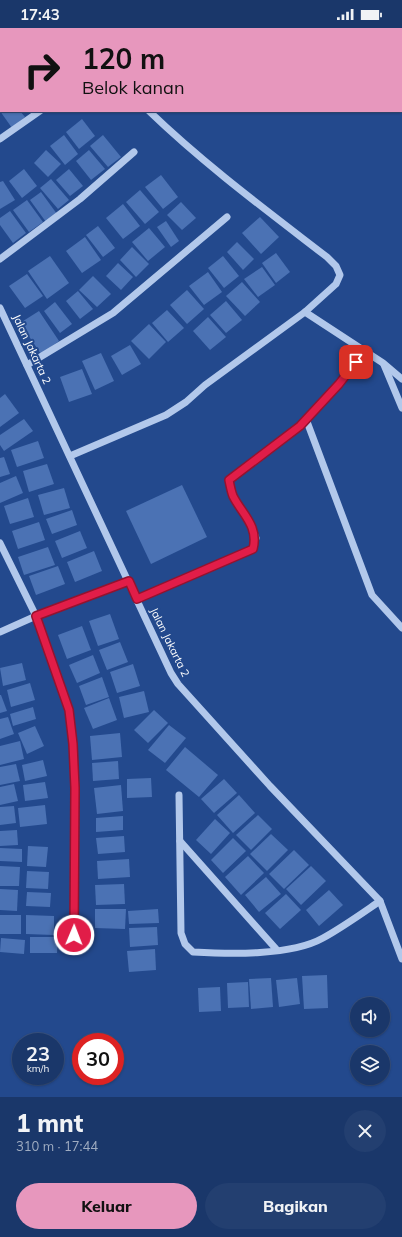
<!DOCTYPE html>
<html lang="id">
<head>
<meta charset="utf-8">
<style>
	body { margin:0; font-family:Mulish,sans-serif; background:#233f70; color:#f1f3f6; height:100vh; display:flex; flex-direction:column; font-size:15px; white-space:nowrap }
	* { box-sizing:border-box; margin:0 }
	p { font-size:13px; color:#9facc1 }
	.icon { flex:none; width:22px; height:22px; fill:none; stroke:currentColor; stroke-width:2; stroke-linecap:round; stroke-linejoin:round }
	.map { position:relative; height:1069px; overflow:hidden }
	.panel { display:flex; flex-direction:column; background:#1a376a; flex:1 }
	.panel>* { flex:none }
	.hud { position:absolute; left:0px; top:0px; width:402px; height:84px; box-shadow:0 1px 3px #0004,0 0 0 1px #38517e; background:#e797bd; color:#111; overflow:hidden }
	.tools { position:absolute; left:350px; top:969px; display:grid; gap:8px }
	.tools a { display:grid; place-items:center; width:40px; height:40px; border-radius:50%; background:#1a376a; box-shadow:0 1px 3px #0004,0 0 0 1px #38517e; font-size:20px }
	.speed { position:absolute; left:12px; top:1005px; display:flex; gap:8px; font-size:20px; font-weight:700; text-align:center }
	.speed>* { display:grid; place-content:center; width:52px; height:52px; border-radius:50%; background:#1a376a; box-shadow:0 1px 3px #0004,0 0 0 1px #38517e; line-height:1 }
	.speed small { font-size:10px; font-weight:400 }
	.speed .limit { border:6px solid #d22; background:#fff; color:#111 }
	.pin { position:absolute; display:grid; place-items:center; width:34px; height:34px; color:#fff; margin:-17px; border-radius:8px; box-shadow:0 2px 6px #0006 }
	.me { position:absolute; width:44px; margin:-22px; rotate:1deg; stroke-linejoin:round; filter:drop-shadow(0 0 3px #0008) }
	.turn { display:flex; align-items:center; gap:14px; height:84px; padding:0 16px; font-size:18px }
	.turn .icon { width:52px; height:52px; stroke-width:2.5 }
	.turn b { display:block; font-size:28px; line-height:34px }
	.round { display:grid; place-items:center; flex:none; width:42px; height:42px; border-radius:21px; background:#233f70 }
	.headline { display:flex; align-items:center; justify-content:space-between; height:68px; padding:0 16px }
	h1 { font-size:24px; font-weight:800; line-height:30px }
	.action { display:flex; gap:8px; margin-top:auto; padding:8px 16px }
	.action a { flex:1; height:46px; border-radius:24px; background:#e797bd; color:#111; font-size:16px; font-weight:800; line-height:46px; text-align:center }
	.action a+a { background:#233f70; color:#f1f3f6 }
	.status { display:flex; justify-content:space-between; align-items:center; height:28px; padding:0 20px; background:#1a376a; direction:ltr }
	.status svg { height:11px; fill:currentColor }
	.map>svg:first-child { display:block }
	.building { fill:#4b72b4 }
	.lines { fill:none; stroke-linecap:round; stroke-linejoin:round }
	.minor { stroke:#b2c8eb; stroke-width:7 }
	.route-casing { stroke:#92132f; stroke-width:10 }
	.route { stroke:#e11d48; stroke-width:7 }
	.labels { text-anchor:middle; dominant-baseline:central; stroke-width:4; stroke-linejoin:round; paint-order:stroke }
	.street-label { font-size:11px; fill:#fff; stroke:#23498d }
</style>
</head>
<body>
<div class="status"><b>17:43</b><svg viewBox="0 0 49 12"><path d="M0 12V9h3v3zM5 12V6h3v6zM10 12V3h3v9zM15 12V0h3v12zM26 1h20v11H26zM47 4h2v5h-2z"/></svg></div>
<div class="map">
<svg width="402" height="1069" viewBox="0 0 402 1069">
	<rect width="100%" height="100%" fill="#23498d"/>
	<g class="building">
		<polygon points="0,83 20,83 25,89 12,100"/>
		<polygon points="82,91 95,108 79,121 66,104"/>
		<polygon points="64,107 78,126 65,137 50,118"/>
		<polygon points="103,107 121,129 108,139 90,118"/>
		<polygon points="46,122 61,136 48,149 34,135"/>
		<polygon points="89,122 105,141 91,152 76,133"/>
		<polygon points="24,141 37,158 22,170 9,153"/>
		<polygon points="69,141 83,158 70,168 56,152"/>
		<polygon points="161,147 178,169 163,181 145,159"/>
		<polygon points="51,151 69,172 58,181 40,160"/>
		<polygon points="3,153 15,172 0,181 0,154"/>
		<polygon points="140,162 159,184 145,196 126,174"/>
		<polygon points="41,164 57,186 46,194 30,172"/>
		<polygon points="27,172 43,194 29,204 13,182"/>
		<polygon points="181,174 196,190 182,202 167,187"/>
		<polygon points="123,176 140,198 123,211 106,190"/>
		<polygon points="10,183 26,205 13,215 0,197 0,190"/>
		<polygon points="260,189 279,209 261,226 242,205"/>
		<polygon points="166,193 179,213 171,219 157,199"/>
		<polygon points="98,198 115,220 103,229 86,207"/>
		<polygon points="149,200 165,219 148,233 132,214"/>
		<polygon points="85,209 101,232 82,245 66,223"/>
		<polygon points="237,214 254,231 243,242 227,224"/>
		<polygon points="132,219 149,236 136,249 120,232"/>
		<polygon points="276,225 290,244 276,255 262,235"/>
		<polygon points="50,228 69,255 47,271 28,243"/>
		<polygon points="223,228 239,248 224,260 208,240"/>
		<polygon points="118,235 133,249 121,262 106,248"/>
		<polygon points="262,239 275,257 258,269 244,251"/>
		<polygon points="208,244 222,264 204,277 189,258"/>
		<polygon points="27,246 43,268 25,280 9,258"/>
		<polygon points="93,248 111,266 97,279 79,262"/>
		<polygon points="242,254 260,274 245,288 226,268"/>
		<polygon points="187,262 204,281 187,296 170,277"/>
		<polygon points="78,263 93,281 80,291 66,273"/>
		<polygon points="226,273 242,292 226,305 210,287"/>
		<polygon points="55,274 72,296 60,305 44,283"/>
		<polygon points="167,282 184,300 168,314 152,295"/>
		<polygon points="39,283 59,313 41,326 20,295"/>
		<polygon points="208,289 226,309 210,322 193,303"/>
		<polygon points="149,296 166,314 149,331 131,313"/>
		<polygon points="130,317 141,336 122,347 111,328"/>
		<polygon points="101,325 114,353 95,362 82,333"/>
		<polygon points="82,341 92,366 69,374 60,349"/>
		<polygon points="5,366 19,385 0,399 0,370"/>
		<polygon points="24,391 33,403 4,423 0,417 0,407"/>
		<polygon points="38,413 44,430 17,439 11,422"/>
		<polygon points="4,429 10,446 0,449 0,430"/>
		<polygon points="47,436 54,456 29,464 23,443"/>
		<polygon points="16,448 23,465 0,475 0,455"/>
		<polygon points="182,457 207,509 151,536 126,483"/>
		<polygon points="64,460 70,480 44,487 38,467"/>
		<polygon points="28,470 34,489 10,496 4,478"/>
		<polygon points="72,482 77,497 52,506 46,491"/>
		<polygon points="39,494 45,512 18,521 12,503"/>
		<polygon points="80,503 87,520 62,530 55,513"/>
		<polygon points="48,519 55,537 24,547 18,529"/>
		<polygon points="94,523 102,543 75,554 67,534"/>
		<polygon points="58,538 65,556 36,567 29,548"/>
		<polygon points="110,586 119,611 98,618 89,593"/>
		<polygon points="82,598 91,622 67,631 58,607"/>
		<polygon points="120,614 128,634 107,642 99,622"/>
		<polygon points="93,627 100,645 77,655 69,637"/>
		<polygon points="22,635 26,652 3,658 0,640"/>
		<polygon points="133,636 140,658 117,665 110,644"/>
		<polygon points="102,649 109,669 86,677 79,658"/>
		<polygon points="30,655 35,672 11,679 7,662"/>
		<polygon points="144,663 149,684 124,690 119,669"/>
		<polygon points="0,667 1,667 7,683 0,685"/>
		<polygon points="109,670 117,692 93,701 84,680"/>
		<polygon points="33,679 36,691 13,698 10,686"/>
		<polygon points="154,682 168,695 148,715 134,702"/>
		<polygon points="8,689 14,706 0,711 0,691"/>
		<polygon points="169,697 186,710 165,735 148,722"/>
		<polygon points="35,698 44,718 27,726 18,705"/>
		<polygon points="120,705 122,729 92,732 90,708"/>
		<polygon points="20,713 24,731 0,737 0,718"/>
		<polygon points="185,719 218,747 199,769 166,742"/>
		<polygon points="43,732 47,748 25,753 22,737"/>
		<polygon points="118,733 119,751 93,753 92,735"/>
		<polygon points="16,736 20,753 0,757 0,739"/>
		<polygon points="151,750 152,769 127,770 127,751"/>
		<polygon points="224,751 237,765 214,785 201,771"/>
		<polygon points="45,754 48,770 25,773 23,757"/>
		<polygon points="14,756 18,773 0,777 0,759"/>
		<polygon points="121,757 123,783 97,786 94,760"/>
		<polygon points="239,767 255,785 233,805 217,787"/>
		<polygon points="45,777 47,796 20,799 18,780"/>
		<polygon points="14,778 16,795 0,797 0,779"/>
		<polygon points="258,787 272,801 251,822 236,807"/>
		<polygon points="123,788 123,802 96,804 96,790"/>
		<polygon points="215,791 230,805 211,826 196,812"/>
		<polygon points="17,802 18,817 0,818 0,803"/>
		<polygon points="271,806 288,822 267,843 250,826"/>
		<polygon points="124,808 125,824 98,826 96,810"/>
		<polygon points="233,810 246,823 223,845 211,832"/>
		<polygon points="28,818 48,819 46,839 27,838"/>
		<polygon points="0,820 22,821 22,834 0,833"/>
		<polygon points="294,822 309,837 284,861 269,846"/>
		<polygon points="248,828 264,845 241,867 225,849"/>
		<polygon points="129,831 130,849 98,851 97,833"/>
		<polygon points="0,838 20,839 19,858 0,858"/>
		<polygon points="311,838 326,853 301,877 286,861"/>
		<polygon points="27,843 49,844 48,861 26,860"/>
		<polygon points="266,849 281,866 259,884 245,867"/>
		<polygon points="124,856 125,876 96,877 95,857"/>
		<polygon points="0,861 18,862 17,883 0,882"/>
		<polygon points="329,862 343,877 319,898 306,882"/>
		<polygon points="27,864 51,865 50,879 26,878"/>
		<polygon points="286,866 301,882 280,901 265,885"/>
		<polygon points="95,881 126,881 125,901 95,900"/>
		<polygon points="158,881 159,895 129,896 128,883"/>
		<rect x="0" y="887" width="21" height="19"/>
		<polygon points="26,887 54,888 54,907 26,906"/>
		<polygon points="157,899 158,917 130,919 129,900"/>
		<polygon points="30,909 58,909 57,925 30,925"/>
		<polygon points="1,910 25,912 24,926 0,924"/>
		<polygon points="155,921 156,942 129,944 127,923"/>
		<polygon points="327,947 328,980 304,981 302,948"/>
		<polygon points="271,950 273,979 251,981 249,951"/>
		<polygon points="297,950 300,976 279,979 276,952"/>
		<polygon points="248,954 249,979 228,980 227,955"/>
		<polygon points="220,959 221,983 199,984 198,960"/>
	</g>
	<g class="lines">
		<g class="minor">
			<polyline points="62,0 63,1"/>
			<polyline points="0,111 40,83"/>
			<polyline points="0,231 80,171 134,124"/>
			<polyline points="0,280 171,645 178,656 270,758 380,873 402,931"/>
			<polyline points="305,284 383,335 402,351"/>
			<polyline points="27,337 113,285 227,189"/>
			<polyline points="384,337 402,380"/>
			<polyline points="306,391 372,567 402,600"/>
			<path d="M70 428 166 387 186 374 205 357 305 284 336 256 340 247 336 238 327 229C266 182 204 136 149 83"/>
			<polyline points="0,515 36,588 69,682 73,716 75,760 74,907"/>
			<polyline points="137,571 253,521 256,510 250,495 232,467 229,453 300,399 339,356 364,323"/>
			<polyline points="0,604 36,588 129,553"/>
			<path d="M179 767 181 905 185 916 193 924C230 926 291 928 323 910 343 899 361 886 380 873"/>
			<polyline points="180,813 277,922"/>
		</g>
	</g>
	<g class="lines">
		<g class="route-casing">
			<path id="route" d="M74 907 75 760 73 716 69 682 36 588 129 553 137 571 253 521C259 498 242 486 233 468 231 463 230 457 229 452L300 398 339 356 356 334"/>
		</g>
		<use href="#route" class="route"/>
	</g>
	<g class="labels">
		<g class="street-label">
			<text transform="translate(32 321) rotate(65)">Jalan Jakarta 2</text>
			<text transform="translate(170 614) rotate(64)">Jalan Jakarta 2</text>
		</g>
	</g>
</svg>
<div class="tools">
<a><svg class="icon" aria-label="sound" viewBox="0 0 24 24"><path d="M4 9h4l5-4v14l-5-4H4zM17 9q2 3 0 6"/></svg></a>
<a><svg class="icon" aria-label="layers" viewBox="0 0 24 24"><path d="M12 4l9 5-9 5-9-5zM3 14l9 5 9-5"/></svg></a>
</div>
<div class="speed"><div>23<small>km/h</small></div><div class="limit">30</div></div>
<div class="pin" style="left:356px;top:334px;background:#d93025"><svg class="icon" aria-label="arrive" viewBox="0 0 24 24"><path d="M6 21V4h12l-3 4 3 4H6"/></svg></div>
<svg class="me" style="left:74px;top:907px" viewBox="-20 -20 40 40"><circle r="17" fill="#e11d48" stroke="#fff" stroke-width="3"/><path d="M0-11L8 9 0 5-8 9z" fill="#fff"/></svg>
<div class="hud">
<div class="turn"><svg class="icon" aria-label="right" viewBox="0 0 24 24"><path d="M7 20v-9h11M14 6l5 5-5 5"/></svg><div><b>120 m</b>Belok kanan</div></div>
</div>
</div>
<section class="panel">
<div class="headline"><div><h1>1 mnt</h1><p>310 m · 17:44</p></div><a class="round"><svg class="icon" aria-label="close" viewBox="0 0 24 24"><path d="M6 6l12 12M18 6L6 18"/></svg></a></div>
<div class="action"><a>Keluar</a><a>Bagikan</a></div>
</section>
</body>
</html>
